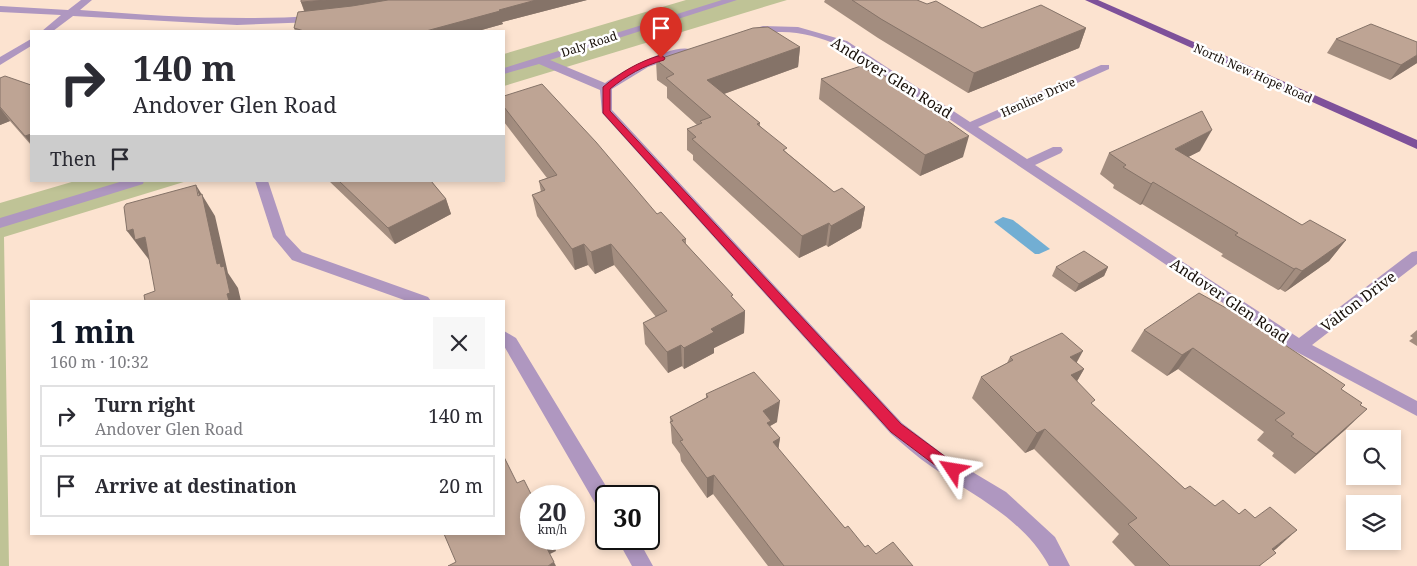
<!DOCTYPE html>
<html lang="en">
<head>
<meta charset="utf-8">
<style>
	body { margin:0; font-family:"Noto Serif",serif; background:#f7f7f7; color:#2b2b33; height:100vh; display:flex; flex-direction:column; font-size:19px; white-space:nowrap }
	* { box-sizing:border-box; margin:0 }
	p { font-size:16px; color:#7c7c81 }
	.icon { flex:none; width:28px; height:28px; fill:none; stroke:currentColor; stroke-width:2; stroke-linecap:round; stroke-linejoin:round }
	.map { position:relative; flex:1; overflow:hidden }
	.panel { position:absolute; left:30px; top:300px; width:475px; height:235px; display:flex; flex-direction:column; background:#fff; border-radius:0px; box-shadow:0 2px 8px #0003 }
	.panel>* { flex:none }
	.banner { position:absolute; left:30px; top:30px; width:475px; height:152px; border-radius:0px; box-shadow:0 2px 8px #0003; background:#fff; color:#2b2b33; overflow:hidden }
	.fabs { position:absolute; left:1346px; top:430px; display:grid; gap:10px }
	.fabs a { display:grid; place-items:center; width:55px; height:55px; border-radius:0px; background:#fff; box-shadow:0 2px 8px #0003; font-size:25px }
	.speed { position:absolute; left:520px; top:485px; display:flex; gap:10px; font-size:25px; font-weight:700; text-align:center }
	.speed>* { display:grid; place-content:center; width:65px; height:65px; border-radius:50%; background:#fff; box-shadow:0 2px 8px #0003; line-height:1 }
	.speed small { font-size:12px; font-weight:400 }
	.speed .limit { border:2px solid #111; border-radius:8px; background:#fff; color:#111 }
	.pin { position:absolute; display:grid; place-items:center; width:42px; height:42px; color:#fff; margin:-51px -21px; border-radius:50% 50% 50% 0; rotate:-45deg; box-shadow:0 0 5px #0007 }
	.pin .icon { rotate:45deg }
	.me { position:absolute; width:55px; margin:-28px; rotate:303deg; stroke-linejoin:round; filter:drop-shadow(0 0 4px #0008) }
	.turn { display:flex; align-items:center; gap:18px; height:105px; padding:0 20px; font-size:22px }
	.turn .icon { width:65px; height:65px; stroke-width:2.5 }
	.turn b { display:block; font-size:35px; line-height:42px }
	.then { display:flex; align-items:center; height:48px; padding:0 20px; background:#0003; gap:10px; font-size:19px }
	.round { display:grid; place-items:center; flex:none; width:52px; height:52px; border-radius:0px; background:#f7f7f7 }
	.overview { display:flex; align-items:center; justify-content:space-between; height:85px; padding:0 20px }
	h1 { font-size:30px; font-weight:700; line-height:38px; color:#111827 }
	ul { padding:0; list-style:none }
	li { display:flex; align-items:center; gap:15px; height:62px; margin:0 10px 8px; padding:0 10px; border:2px solid #e1e1e2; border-radius:0px }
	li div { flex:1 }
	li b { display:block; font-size:19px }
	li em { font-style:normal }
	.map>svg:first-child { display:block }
	.green { fill:#bfc396 }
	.water { fill:#72aed3 }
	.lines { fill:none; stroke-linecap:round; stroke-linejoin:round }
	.minor { fill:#af97c0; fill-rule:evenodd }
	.major { fill:#7e519a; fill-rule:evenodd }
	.wall { fill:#a38d7f }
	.shaded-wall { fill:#857368 }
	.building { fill:#bea494; stroke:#857368 }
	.route { fill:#e11d48; stroke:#92132f }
	.labels { text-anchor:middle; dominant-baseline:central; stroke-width:5; stroke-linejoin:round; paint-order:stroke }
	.far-street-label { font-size:12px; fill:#181009; stroke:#fff }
	.street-label { font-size:15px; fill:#181009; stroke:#fff }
</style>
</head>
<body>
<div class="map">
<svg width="1417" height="566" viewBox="0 0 1417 566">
	<rect width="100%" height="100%" fill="#fce3d0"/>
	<g class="green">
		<polygon points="686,0 787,0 504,86 504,54"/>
		<polygon points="75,181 187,181 4,237 9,566 0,566 0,203"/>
	</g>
	<polygon class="water" points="1003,217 1013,220 1050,249 1039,254 1035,254 994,222"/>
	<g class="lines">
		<g class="minor">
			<path d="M81 0H92L80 10C158 16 236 21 315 16L320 19 315 22 237 25 73 16 53 31H42L61 15 0 12V6L68 10Z"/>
			<path d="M722 0H737L550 60 605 83C620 72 671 44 690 49V53L648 67 612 89V110L902 423 944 455 1006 492 1055 537 1070 566H1049C1024 519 974 496 932 467 917 457 904 445 890 433L602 113 600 90 539 64 504 74V68Z"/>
			<path d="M763 26 798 27 847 41 970 122 1101 65H1109V69L978 127 1027 159 1053 147H1061L1063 150 1061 153 1035 165 1299 338 1412 252 1417 251V264L1312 345 1417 401V416L1293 350 839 45C819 37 799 31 777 32 768 32 753 37 746 31Z"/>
			<polygon points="31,39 31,46 0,65 0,57"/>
			<polygon points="123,181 144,181 143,184 0,228 0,218"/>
			<polygon points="255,181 268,181 286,235 302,252 428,297 431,301 407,301 292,260 273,237"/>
			<polygon points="504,331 516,338 612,496 606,496 606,513 599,510 504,346"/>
			<polygon points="617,539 638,539 653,566 632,566"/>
		</g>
		<polygon class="major" points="1085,0 1098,0 1417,140 1417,149"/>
	</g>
	<g class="wall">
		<polygon points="301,0 587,0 502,22 503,24 478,31 295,31 294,28 304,11 301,2"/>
		<polygon points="825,0 917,0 982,28 1086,28 1079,48 968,93 878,38 824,2"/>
		<polygon points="1336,39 1417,63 1390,80 1327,53"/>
		<polygon points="800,47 798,67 724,94 760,123 760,126 786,152 834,192 865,207 861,228 828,247 826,245 799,258 693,160 693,155 687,150 687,129 697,125 667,98 667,87 657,80 656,60"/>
		<polygon points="875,74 963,157 920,176 819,99 821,79"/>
		<polygon points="0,78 31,85 31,145 10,121 0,125"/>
		<polygon points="504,96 657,214 686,239 686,244 733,299 745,311 744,333 714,348 714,353 684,369 682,366 668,373 645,344 643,323 656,317 614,265 595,274 588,265 575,270 537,216 532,195 541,192 539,181 547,178 504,122"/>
		<polygon points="1200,151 1188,157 1302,225 1346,240 1329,261 1285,292 1280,289 1278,290 1221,256 1223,254 1142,204 1140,205 1113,188 1114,185 1100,174 1109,153"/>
		<polygon points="329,181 431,181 446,199 451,214 395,244"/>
		<polygon points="1056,267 1108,267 1104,276 1075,292 1052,276"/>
		<polygon points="1144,330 1341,389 1360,405 1346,429 1295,474 1272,456 1274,453 1257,440 1264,432 1178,369 1167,376 1131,351"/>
		<polygon points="1417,330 1417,346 1409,341 1413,338 1410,336"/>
		<polygon points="1010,357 1076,363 1084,369 1077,381 1092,405 1185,489 1215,506 1273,550 1260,566 1135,566 1112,542 1119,534 1034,449 1025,453 972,398 981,377 1007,363"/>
		<polygon points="706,394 777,422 770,426 770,427 780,438 778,449 845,528 865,547 876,554 913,566 768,566 713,494 707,498 681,461 680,454 672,443 670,417 706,398"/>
	</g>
	<g class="shaded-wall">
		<polygon points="327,0 405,0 306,15 301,2"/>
		<polygon points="536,0 587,0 502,22 503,24 478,31 426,31 499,10"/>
		<polygon points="1086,28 1079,48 968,93 974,73"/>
		<polygon points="800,47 798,67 707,100 707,80"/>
		<polygon points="1417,55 1417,63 1390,80 1401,65"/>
		<polygon points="0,108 10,121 0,125"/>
		<polygon points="1212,130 1200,151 1163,170 1175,149"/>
		<polygon points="31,134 31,144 25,136"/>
		<polygon points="969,136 963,157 920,176 925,155"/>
		<polygon points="1153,182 1142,204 1140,205 1151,184"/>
		<polygon points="196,185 215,216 228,273 238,288 241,301 229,301 217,264"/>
		<polygon points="446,199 451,214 395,244 388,228"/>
		<polygon points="865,207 861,228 828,247 831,226"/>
		<polygon points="829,223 826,245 799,258 802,236"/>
		<polygon points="133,229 145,237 150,261 127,231"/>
		<polygon points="1346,240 1329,261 1285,292 1302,271"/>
		<polygon points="584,244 588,265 575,270 572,249"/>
		<polygon points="611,244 614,265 595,274 591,252"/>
		<polygon points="1108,267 1104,276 1075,292 1079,284"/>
		<polygon points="1296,268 1280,289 1278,290 1294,269"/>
		<polygon points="745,311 744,333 714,348 714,353 684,369 684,348 711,329"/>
		<polygon points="681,345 682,366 668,373 667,352"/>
		<polygon points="1193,348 1178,369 1167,376 1182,355"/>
		<polygon points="1083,351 1072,371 1070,357"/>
		<polygon points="1084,369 1072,390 1071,375"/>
		<polygon points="780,401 777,422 770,426 769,441 763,411"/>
		<polygon points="1367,409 1346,429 1295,474 1316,454"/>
		<polygon points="1045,429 1034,449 1025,453 1037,433"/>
		<polygon points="780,438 777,458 773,442"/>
		<polygon points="714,475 713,494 707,498 707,478"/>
		<polygon points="1297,530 1276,549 1252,566 1272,549"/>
		<polygon points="542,539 552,539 556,551 548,555"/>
		<polygon points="554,562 556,566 548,566"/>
	</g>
	<g class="building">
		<polygon points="301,0 327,0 301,2"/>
		<polygon points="388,0 536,0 499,10 500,11 426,31 304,31 294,28 298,12 352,6"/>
		<polygon points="852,0 917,0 927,4 936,1 982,28 1041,5 1086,28 974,73 881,19"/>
		<polygon points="1371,24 1417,42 1417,55 1401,65 1336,39"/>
		<polygon points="768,27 800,47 707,80 760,123 757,124 787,148 783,150 834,192 842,188 865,207 831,226 829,223 802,236 692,139 696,137 687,129 702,123 700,121 711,117 666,78 674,74 656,60 753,28"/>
		<polygon points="861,66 875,74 879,72 969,136 925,155 821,79"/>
		<polygon points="5,76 31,85 31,134 25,136 0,107 0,78"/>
		<polygon points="542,84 596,142 657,214 661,212 686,239 682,240 733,295 731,296 745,311 711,329 714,332 684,348 681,345 667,352 643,323 667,311 611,244 591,252 584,244 572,249 532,195 545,190 539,181 557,175 504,107 504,96"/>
		<polygon points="1202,111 1212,130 1175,149 1302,225 1310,220 1346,240 1302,271 1296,268 1294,269 1235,235 1238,233 1153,182 1151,184 1123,167 1126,165 1109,153"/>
		<polygon points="339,181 431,181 446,199 388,228"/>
		<polygon points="196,185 198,196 202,194 217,264 220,263 221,267 224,266 230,293 227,294 229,301 145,301 144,295 155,291 145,237 135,240 133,229 127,231 124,207 126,204"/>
		<polygon points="1084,251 1108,267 1079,284 1056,267"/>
		<polygon points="1199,293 1226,308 1228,307 1345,385 1341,389 1362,403 1360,405 1367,409 1316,454 1291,436 1294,434 1275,420 1285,413 1193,348 1182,355 1144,330"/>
		<polygon points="1062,333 1083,351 1070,357 1084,369 1071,375 1095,400 1091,403 1185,489 1190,486 1215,506 1223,500 1239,514 1245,509 1255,518 1270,507 1297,530 1272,549 1276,553 1259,566 1170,566 1128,524 1137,518 1045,429 1037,433 981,377 1013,360 1010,357"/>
		<polygon points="754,372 780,401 763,411 771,421 767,423 780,438 773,442 845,528 848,526 865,547 868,545 876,554 893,542 913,566 784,566 714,475 707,478 680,441 683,440 670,422 673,421 670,417 708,397 706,394"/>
		<polygon points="504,457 517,483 524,480 532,496 531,496 531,539 542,539 554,562 548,566 448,566 456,562 444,534 504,534"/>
	</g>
	<path class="route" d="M661 55 665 58 664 60C643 66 627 75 610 89V111L901 424 958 466 960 470 958 475 953 476 948 475 891 432 603 113V87C621 72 638 62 661 55Z"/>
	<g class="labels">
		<g class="far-street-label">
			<text transform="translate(589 44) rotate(-18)">Daly Road</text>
			<text transform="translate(1253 73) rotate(24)">North New Hope Road</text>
			<text transform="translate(1038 97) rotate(-24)">Henline Drive</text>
		</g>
		<g class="street-label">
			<text transform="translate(892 77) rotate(32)">Andover Glen Road</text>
			<text transform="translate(1230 300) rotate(34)">Andover Glen Road</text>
			<text transform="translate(1358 301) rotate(-37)">Valton Drive</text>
		</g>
	</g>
</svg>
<div class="fabs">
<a><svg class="icon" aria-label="search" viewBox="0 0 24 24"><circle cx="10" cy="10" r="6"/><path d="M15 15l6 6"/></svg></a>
<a><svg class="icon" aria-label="layers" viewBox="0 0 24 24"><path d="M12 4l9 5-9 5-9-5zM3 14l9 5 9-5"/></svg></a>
</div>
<div class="speed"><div>20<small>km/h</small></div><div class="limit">30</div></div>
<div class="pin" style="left:661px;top:58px;background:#d93025"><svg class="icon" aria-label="arrive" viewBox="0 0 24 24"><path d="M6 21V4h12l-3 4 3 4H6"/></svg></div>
<svg class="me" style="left:953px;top:470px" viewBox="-20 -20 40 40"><path d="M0-17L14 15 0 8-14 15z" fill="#e11d48" stroke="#fff" stroke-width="4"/></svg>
<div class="banner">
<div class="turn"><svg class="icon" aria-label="right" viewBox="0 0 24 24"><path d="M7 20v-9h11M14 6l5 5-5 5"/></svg><div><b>140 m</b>Andover Glen Road</div></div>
<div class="then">Then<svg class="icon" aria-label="arrive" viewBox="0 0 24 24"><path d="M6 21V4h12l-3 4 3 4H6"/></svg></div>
</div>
<section class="panel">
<div class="overview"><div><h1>1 min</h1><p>160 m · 10:32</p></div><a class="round"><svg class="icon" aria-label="close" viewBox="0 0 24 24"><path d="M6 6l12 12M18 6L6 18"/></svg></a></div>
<ul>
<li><svg class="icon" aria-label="right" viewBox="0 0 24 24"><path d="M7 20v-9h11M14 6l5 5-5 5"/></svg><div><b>Turn right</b><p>Andover Glen Road</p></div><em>140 m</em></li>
<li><svg class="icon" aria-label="arrive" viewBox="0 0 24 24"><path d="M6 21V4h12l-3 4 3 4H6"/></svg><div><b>Arrive at destination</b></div><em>20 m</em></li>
</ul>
</section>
</div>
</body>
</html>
